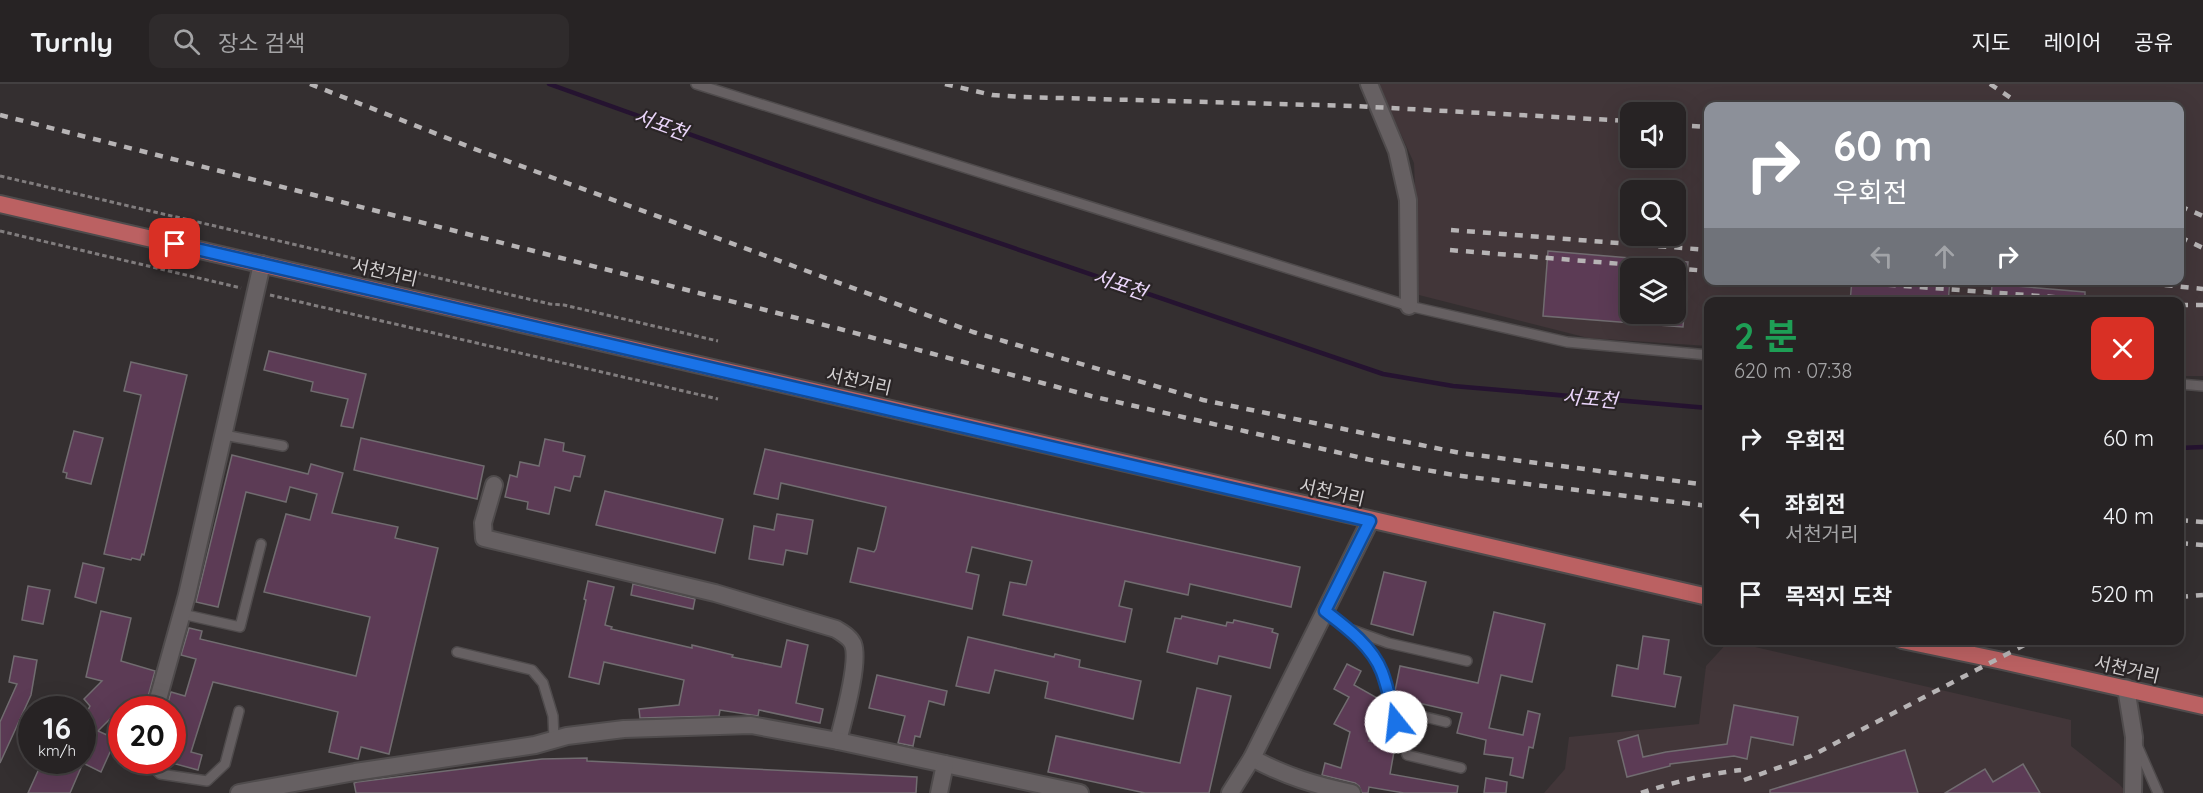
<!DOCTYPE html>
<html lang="ko">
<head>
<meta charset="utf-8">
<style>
	body { margin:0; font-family:Quicksand,"Noto Sans KR",sans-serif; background:#2f2b2c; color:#f1f3f6; height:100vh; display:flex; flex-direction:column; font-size:22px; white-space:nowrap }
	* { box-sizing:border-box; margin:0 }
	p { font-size:20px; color:#a4a4a6 }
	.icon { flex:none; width:33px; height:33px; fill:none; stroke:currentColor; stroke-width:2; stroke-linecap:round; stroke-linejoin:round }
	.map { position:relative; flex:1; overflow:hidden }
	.side { position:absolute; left:1704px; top:213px; width:480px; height:348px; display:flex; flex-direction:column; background:#272324; border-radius:12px; box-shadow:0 6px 24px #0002,0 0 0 2px #434041 }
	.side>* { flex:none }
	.top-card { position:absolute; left:1704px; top:18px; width:480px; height:183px; border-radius:12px; box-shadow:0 6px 24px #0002,0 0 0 2px #434041; background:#8c9099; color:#fff; overflow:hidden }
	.buttons { position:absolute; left:1620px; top:18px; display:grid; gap:12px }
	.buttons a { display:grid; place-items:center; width:66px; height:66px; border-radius:12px; background:#272324; box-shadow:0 6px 24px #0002,0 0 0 2px #434041; font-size:30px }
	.speed { position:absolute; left:18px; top:612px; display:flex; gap:12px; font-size:30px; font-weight:700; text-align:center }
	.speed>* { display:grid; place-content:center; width:78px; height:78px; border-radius:50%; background:#272324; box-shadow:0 6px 24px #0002,0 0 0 2px #434041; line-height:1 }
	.speed small { font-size:15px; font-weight:400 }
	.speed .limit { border:9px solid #d22; background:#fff; color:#111 }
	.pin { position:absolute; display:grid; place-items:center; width:51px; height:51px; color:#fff; margin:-26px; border-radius:12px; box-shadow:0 3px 9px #0006 }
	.me { position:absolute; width:66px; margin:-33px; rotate:344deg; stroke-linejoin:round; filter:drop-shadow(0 0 4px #0008) }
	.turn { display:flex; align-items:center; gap:21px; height:126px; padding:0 30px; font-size:27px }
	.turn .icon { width:78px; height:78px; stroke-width:2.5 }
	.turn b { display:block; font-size:42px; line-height:51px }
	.lanes { display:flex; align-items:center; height:57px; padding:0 30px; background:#0003; justify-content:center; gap:30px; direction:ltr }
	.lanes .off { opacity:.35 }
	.round { display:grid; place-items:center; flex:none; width:63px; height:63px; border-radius:12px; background:#2f2b2c }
	.head { display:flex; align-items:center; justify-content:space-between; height:102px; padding:0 30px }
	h1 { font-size:36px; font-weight:700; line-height:45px; color:#1e9e55 }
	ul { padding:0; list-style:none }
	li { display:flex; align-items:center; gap:18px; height:78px; padding:0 30px }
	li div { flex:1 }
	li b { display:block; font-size:22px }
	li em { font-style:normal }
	header { display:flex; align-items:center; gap:36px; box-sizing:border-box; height:84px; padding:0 30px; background:#272324; border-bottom:2px solid #434041 }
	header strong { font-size:28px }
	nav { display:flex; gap:33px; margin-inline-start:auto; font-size:21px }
	.search { width:420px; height:54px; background:#2f2b2c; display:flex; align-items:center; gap:15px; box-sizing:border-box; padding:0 21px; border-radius:12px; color:#a4a4a6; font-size:22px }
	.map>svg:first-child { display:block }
	.built { fill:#423639; fill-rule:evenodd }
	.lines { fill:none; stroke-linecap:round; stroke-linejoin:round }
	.stream { stroke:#251330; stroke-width:4.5 }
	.building { fill:#5c3b55; stroke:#716c70; stroke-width:1.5 }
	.service-casing { stroke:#4f4b4c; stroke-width:12 }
	.minor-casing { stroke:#4f4b4c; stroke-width:20 }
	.primary-casing { stroke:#4f4b4c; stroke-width:20 }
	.path { stroke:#817d7e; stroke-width:3; stroke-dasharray:4.5 3; stroke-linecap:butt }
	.service { stroke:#666062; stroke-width:9 }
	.minor { stroke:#666062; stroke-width:16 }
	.primary { stroke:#bb6162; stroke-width:16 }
	.rail { stroke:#b7b4b5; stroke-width:4.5; stroke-dasharray:8 8; stroke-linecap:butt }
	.route-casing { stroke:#114b97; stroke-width:15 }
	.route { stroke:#1a73e8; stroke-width:10 }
	.labels { text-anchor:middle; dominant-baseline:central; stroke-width:4.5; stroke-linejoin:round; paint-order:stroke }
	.street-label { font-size:18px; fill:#d3d0d1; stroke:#2a2526 }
	.water-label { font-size:20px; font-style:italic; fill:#ead5fa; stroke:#2a2526 }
</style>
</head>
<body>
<header>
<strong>Turnly</strong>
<div class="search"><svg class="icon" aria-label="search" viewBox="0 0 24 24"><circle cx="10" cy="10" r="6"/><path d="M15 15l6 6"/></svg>장소 검색</div>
<nav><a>지도</a><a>레이어</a><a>공유</a></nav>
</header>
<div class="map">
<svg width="2203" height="709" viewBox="0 0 2203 709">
	<rect width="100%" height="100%" fill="#342f30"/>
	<g class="built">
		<path d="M1378 0H2203V292H2180V218H1708V262L1588 254 1419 211 1414 79ZM1708 22H2180V196H1708ZM1630 28H1676V74H1630ZM1630 106H1676V152H1630ZM1630 184H1676V230H1630Z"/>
		<polygon points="1729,557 2071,636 2071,662 2119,700 2127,709 1544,709 1565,685 1569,653 1699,640 1706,582"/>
	</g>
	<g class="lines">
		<g class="stream">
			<polyline points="549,0 873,116 1383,290 1453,302 1708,324"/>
			<polyline points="2180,364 2203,363"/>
		</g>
	</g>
	<g class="building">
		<polygon points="1548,167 1630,174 1630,230 1684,230 1683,243 1543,232"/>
		<polygon points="1676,177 1688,178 1685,218 1676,217"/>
		<polygon points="1852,196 1950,197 1948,218 1850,218"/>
		<polygon points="1992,200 2085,208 2085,218 1991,218"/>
		<polygon points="269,267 366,290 353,344 341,342 348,315 311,307 313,298 264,286"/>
		<polygon points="131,278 187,291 144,471 142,470 140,476 132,474 131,476 104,470 141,311 124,307"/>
		<polygon points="74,347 103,354 91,400 66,394 67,389 63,388"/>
		<polygon points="361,354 484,382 477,415 354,386"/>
		<polygon points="545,355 564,359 563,367 585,372 580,393 574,392 570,407 555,403 549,430 527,425 528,418 505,413 510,391 517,393 520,378 539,382"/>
		<polygon points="765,365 1300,483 1291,523 1190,500 1188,511 1125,497 1119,522 1132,525 1125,558 1003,531 1010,498 1026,501 1032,477 972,463 966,488 979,491 972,525 850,498 858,464 874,468 876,465 886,423 781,399 778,415 754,410"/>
		<polygon points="232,371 308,390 311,380 343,389 332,429 398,443 395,454 438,464 389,670 361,663 358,675 329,668 338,628 213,598 191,668 202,671 198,686 172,679 172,626 166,626 171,608 185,612 196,575 181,571 189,544 202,547 200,555 356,592 370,533 264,508 286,430 310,436 317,410 290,403 286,418 246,408 218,523 196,518"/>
		<polygon points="605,407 723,435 715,469 596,441"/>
		<polygon points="777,430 813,436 807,470 786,466 783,481 749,475 754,442 774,446"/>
		<polygon points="83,479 104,484 96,519 75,513"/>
		<polygon points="1384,488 1426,498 1413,551 1371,540"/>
		<polygon points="588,497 614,503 605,541 612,543 611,545 692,564 692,561 733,571 732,573 781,583 787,556 808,561 796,619 823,625 820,639 759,626 758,632 720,626 719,632 640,634 639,625 679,621 684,596 604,578 599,600 569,593 586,516 584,515"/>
		<polygon points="633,500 695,515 693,525 631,511"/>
		<polygon points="28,502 50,506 43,540 22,536"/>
		<polygon points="101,527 131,534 121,577 155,587 146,620 129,616 98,647 116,655 101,688 83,679 70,709 28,709 43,676 82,676 82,637 90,622 84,615 102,597 86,593"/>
		<polygon points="1494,528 1545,540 1532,598 1501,591 1489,644 1523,651 1528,627 1540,630 1533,664 1529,663 1523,694 1510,691 1513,674 1484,670 1486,656 1457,649 1462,629 1397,614 1395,607 1400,582 1478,599"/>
		<polygon points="1182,532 1226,542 1227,538 1233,539 1234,536 1273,545 1272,548 1278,550 1270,584 1219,572 1217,580 1167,568 1175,534 1181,535"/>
		<polygon points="1643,552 1669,556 1664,590 1681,593 1675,623 1612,612 1617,581 1638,585"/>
		<polygon points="968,553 1054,573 1055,570 1080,576 1079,583 1141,597 1133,635 1045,614 1048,598 995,586 989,609 956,602"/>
		<polygon points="14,572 37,576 31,611 0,679 0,638 17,600 9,598"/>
		<polygon points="1347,580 1361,587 1354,601 1379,615 1370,632 1380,638 1369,657 1395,662 1390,690 1458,702 1457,709 1404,709 1369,703 1368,709 1362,709 1359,702 1355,699 1322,691 1325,679 1341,684 1350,648 1334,640 1349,613 1334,605"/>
		<polygon points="877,591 947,607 944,621 929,617 920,653 915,652 913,662 898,659 905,632 869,624"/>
		<polygon points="1197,604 1231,612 1209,709 1145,709 1048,688 1056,652 1180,679"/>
		<polygon points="1734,621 1798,633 1793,661 1751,653 1747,675 1734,672 1670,680 1670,682 1627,693 1618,657 1638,651 1643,673 1666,668 1727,660"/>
		<polygon points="1905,666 1918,709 1770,709 1770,706"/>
		<polygon points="587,674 587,677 917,693 916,709 356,709 354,699 357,698 542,675"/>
		<polygon points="2023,680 2040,709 1945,709 1985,685 1993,698"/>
		<polygon points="1486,694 1507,698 1506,709 1484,709"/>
	</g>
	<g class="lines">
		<g class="service-casing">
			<g id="service">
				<polyline points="696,0 1409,222 1567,258 1708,271"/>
				<polyline points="2180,300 2203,302"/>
				<polyline points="224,351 283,362"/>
				<polyline points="1325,527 1349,545 1370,567 1381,586 1407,671 1461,684"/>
				<polyline points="182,530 240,543 261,460"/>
				<polyline points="1352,546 1388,559 1467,577"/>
				<polyline points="457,568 532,586 543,599 553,632 554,655"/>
				<polyline points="1392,625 1446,638"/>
				<polyline points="2137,661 2158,709"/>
				<polyline points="146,676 160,690 207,697 225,680 239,627"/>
			</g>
		</g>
		<g class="minor-casing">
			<g id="minor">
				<polyline points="1369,0 1397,67 1408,116 1409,222"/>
				<path d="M494 401 483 439 484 454 715 509 836 545C842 549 850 553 853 560 860 578 843 637 838 657"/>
				<polyline points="2126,604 2134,653 2133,709"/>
				<polyline points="155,626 187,511 262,180"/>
				<path d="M1252 674C1285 692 1315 701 1352 709"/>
				<polyline points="239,709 355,688 535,661 567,652 624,645 751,641 838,657 1080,709"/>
				<polyline points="939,709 945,680"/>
				<polyline points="1230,709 1252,674 1370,437"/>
			</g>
		</g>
		<g class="primary-casing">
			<g id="primary">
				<polyline points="0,120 1708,513"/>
				<polyline points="1902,556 1998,576 2203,622"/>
			</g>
		</g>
		<g class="path">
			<polyline points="0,92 550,220 564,221 718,257"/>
			<polyline points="0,147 241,204"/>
			<polyline points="270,211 718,315"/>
		</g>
		<use href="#service" class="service"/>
		<use href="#minor" class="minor"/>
		<use href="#primary" class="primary"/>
		<g class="rail">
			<polyline points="310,0 480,67 973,248 1203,316 1460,369 1708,401"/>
			<polyline points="945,0 992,11 1023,13 1354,22 1630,37"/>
			<polyline points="1990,0 2023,22"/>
			<polyline points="0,31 840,245 1091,312 1371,376 1454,391 1708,422"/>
			<polyline points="1676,41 1708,43"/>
			<polyline points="2180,122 2203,132"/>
			<polyline points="1451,146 1708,166"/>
			<polyline points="2180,153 2203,164"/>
			<polyline points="1450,166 1708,187"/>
			<polyline points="1824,196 2121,218"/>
			<polyline points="2117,196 2203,205"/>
			<polyline points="2180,221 2203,221"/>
			<polyline points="2180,436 2203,438"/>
			<polyline points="2180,459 2203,461"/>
			<polyline points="2180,513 2203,511"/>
			<polyline points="1744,696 1811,672 2034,556"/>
			<path d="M1641 709C1674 698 1706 690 1741 686"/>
		</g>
	</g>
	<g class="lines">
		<g class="route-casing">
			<path id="route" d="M175 160 1370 437 1325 527C1346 543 1372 562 1382 588 1388 604 1391 621 1396 638"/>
		</g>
		<use href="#route" class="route"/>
	</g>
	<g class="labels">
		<g class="street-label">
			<text transform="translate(385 188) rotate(13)">서천거리</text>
			<text transform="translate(859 297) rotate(13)">서천거리</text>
			<text transform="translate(1332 408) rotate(13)">서천거리</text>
			<text transform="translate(2127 585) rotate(13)">서천거리</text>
		</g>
		<g class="water-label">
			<text transform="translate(661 40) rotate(20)">서포천</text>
			<text transform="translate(1120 200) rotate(19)">서포천</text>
			<text transform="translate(1590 314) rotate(5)">서포천</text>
		</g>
	</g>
</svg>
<div class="buttons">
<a><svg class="icon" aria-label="sound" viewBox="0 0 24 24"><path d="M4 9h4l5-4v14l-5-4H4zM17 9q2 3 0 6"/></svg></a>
<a><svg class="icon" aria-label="search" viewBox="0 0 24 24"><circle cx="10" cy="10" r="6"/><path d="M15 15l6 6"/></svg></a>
<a><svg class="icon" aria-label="layers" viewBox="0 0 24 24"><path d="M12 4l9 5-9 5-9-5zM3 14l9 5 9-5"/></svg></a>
</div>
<div class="speed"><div>16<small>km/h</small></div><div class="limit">20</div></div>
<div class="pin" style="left:175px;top:160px;background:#d93025"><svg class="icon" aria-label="arrive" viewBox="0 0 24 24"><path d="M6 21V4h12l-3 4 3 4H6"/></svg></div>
<svg class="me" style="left:1396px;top:638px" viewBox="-20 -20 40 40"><circle r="19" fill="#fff"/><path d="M0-13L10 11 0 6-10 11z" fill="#1a73e8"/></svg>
<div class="top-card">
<div class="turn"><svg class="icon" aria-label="right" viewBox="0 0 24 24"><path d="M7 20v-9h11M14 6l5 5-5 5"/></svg><div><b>60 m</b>우회전</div></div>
<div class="lanes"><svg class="icon off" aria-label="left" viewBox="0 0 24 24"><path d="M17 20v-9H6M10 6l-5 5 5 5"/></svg><svg class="icon off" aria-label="ahead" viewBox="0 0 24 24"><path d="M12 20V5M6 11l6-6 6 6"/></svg><svg class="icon" aria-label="right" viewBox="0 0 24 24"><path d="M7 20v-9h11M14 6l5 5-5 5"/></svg></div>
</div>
<section class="side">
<div class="head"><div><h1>2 분</h1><p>620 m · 07:38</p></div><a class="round" style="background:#d93025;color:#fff"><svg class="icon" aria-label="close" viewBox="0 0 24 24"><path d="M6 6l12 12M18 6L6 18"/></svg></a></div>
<ul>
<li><svg class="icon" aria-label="right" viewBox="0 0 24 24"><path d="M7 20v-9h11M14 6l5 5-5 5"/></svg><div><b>우회전</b></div><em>60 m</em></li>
<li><svg class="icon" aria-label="left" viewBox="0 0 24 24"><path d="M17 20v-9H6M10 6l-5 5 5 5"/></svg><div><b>좌회전</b><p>서천거리</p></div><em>40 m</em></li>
<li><svg class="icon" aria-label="arrive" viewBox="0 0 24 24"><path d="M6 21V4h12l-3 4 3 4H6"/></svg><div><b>목적지 도착</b></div><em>520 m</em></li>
</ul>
</section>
</div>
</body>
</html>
